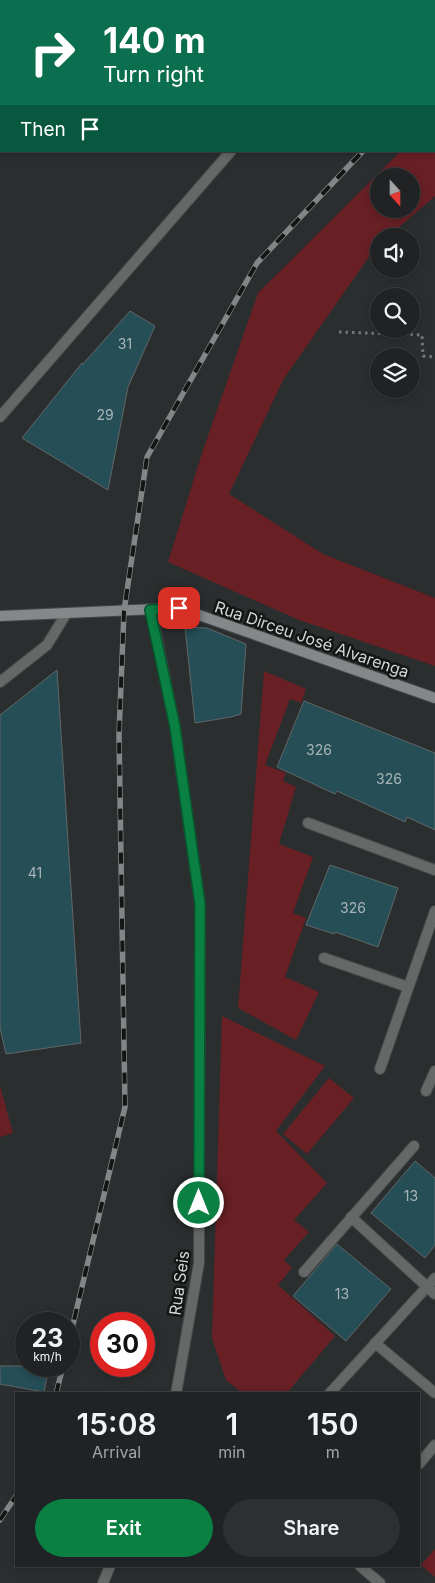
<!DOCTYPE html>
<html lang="en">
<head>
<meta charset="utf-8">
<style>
	body { margin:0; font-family:Inter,sans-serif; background:#2d2f30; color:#f1f3f6; height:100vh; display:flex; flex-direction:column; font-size:19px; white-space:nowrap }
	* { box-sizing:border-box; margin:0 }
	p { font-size:16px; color:#a2a4a6 }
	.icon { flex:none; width:28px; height:28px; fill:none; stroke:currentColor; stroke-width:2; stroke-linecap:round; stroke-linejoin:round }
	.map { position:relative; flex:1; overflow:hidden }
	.details { position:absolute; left:15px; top:1392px; width:405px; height:175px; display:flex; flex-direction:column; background:#202223; border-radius:0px; box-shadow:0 2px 8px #0003,0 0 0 1px #3d3f41 }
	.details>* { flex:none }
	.hud { position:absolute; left:0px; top:0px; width:435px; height:152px; box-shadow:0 2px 8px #0003,0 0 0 1px #3d3f41; background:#0b6e4f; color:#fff; overflow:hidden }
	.needle { width:32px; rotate:159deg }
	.controls { position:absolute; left:370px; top:168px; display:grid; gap:10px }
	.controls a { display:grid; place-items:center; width:50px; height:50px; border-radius:50%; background:#202223; box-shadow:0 2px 8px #0003,0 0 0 1px #3d3f41; font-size:25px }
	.speed { position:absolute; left:15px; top:1312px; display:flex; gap:10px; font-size:25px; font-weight:700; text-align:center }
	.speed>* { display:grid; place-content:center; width:65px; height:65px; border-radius:50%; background:#202223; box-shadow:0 2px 8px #0003,0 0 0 1px #3d3f41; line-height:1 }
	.speed small { font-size:12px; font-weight:400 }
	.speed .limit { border:8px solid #d22; background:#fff; color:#111 }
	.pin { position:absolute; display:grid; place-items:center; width:42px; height:42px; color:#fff; margin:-21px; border-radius:10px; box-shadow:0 2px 8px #0006 }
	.me { position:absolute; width:55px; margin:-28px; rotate:0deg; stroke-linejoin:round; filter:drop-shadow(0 0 4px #0008) }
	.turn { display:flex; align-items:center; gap:18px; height:105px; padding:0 20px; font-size:22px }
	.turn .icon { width:65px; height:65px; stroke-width:2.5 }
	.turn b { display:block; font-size:35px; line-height:42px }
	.then { display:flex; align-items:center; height:48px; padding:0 20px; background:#0003; gap:10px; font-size:19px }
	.eta { display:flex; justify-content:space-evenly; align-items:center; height:85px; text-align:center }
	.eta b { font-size:30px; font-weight:600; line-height:35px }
	.primary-button { display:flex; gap:10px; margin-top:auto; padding:10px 20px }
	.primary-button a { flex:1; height:58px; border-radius:30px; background:#0b8043; color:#fff; font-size:20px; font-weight:600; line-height:58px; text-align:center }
	.primary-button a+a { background:#2d2f30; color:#f1f3f6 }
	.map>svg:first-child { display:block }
	.green { fill:#682025; fill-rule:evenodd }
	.building { fill:#254e57; stroke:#626667 }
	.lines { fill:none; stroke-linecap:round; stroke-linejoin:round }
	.lane-casing { stroke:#45494a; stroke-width:12 }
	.street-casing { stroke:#45494a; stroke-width:12 }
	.secondary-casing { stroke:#45494a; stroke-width:12 }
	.path { stroke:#747879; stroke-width:3; stroke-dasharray:2.5 4; stroke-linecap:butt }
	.lane { stroke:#666868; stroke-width:10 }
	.street { stroke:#666868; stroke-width:10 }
	.secondary { stroke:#858889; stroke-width:10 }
	.rail-casing { stroke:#838687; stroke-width:5.5 }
	.rail { stroke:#141616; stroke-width:4; stroke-dasharray:11; stroke-linecap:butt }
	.route-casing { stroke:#07532c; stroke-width:12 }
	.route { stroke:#0b8043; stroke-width:9 }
	.labels { text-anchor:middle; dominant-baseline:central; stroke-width:5; stroke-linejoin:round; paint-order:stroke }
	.number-label { font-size:14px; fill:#a8b5b7 }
	.street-label { font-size:16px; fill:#d4d7d7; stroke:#141616 }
</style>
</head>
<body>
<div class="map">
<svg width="435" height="1583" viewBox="0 0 435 1583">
	<rect width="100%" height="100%" fill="#2a2e2f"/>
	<g class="green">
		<path d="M435 122V196L389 236H379V246L373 251 283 380 229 494 323 554 435 598V666L299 620 168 562 203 450 258 293 401 151H434ZM379 176H411V209H379Z"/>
		<polygon points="264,671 306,689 301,703 290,699 265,765 286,773 283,781 296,787 279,844 313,857 293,913 306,918 285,977 319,992 296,1040 238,1008"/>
		<polygon points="222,1016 325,1066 276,1131 327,1183 294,1220 309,1232 284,1260 292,1268 278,1285 335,1336 286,1394 244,1394 226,1380 212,1338"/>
		<polygon points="329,1078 354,1098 307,1154 283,1134"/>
		<polygon points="0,1086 13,1133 0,1137"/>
		<polygon points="435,1549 435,1577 421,1565"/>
	</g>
	<g class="building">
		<polygon points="130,311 155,326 128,387 108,490 22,438 82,363 83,364"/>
		<polygon points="185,627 207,628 246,644 241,714 231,717 195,723"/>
		<polygon points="57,670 81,1043 6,1054 0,1028 0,715"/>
		<polygon points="304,701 435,753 435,830 407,817 405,822 337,791 335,794 277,767"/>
		<polygon points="330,865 398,888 378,947 335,932 334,934 306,925"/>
		<polygon points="415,1161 435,1178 435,1245 425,1258 371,1213"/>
		<polygon points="337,1244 391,1289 346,1341 293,1296"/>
		<polygon points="0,1366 49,1366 44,1392 0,1384"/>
	</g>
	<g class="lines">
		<g class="lane-casing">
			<g id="lane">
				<polyline points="308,823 435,870"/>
				<polyline points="324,958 408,987"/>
				<polyline points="380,1069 435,911"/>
				<polyline points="426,1091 435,1071"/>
				<polyline points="351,1217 435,1294"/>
				<polyline points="304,1272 414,1146"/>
				<polyline points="375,1343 435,1393"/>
				<polyline points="329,1394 435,1278"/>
				<polyline points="419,1464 435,1445"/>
			</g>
		</g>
		<g class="street-casing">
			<g id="street">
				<polyline points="361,1 363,0"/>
				<polyline points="0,417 231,151"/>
				<polyline points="151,610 175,727 200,904 199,1263 176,1394"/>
				<polyline points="0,682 47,645 66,614"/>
				<polyline points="360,1566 380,1583"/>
				<polyline points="103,1583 110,1566"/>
			</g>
		</g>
		<g class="secondary-casing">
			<polyline id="secondary" points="0,616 179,608 435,698"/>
		</g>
		<polyline class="path" points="339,332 422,335 423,356 435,357"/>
		<use href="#lane" class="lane"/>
		<use href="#street" class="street"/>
		<use href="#secondary" class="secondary"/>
		<g class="rail-casing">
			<g id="rail">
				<polyline points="434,79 435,78"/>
				<polyline points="69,1341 125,1107 119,734 124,611 147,457 257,263 363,151"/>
				<polyline points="56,1394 63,1366"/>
				<polyline points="0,1520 16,1496"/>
			</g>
		</g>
		<use href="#rail" class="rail"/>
	</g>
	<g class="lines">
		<g class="route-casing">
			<polyline id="route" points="179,608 150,610 175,727 200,904 199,1203"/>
		</g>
		<use href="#route" class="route"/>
	</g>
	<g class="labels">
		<g class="number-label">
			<text x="125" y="343">31</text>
			<text x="105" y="414">29</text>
			<text x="319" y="749">326</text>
			<text x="389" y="778">326</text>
			<text x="35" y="872">41</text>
			<text x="353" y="907">326</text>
			<text x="411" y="1195">13</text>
			<text x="342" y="1293">13</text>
		</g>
		<g class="street-label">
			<text transform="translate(312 639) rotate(19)">Rua Dirceu José Alvarenga</text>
			<text transform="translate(179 1283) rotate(-82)">Rua Seis</text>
		</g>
	</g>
</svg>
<div class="controls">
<a><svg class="needle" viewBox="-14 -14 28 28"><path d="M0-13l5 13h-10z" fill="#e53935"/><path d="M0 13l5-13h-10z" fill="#a2a4a6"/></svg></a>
<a><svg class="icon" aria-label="sound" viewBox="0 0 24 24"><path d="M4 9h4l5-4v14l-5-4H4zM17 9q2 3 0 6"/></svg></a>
<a><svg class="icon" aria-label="search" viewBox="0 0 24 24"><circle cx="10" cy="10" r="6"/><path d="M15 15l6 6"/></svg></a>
<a><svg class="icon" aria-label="layers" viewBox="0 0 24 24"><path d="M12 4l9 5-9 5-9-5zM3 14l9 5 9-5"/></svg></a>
</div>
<div class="speed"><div>23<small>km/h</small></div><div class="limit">30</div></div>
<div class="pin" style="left:179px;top:608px;background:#d93025"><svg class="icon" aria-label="arrive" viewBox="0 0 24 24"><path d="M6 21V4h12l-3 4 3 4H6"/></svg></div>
<svg class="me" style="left:199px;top:1203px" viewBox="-20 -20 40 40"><circle r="17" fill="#0b8043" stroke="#fff" stroke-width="3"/><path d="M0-11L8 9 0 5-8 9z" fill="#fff"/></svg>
<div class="hud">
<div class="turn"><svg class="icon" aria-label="right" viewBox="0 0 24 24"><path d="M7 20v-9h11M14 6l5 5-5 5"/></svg><div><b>140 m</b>Turn right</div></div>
<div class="then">Then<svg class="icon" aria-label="arrive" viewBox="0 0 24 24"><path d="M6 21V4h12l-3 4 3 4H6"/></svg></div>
</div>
<section class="details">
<div class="eta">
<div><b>15:08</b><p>Arrival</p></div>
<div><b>1</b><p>min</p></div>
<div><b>150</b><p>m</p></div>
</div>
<div class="primary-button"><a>Exit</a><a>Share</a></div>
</section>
</div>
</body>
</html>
